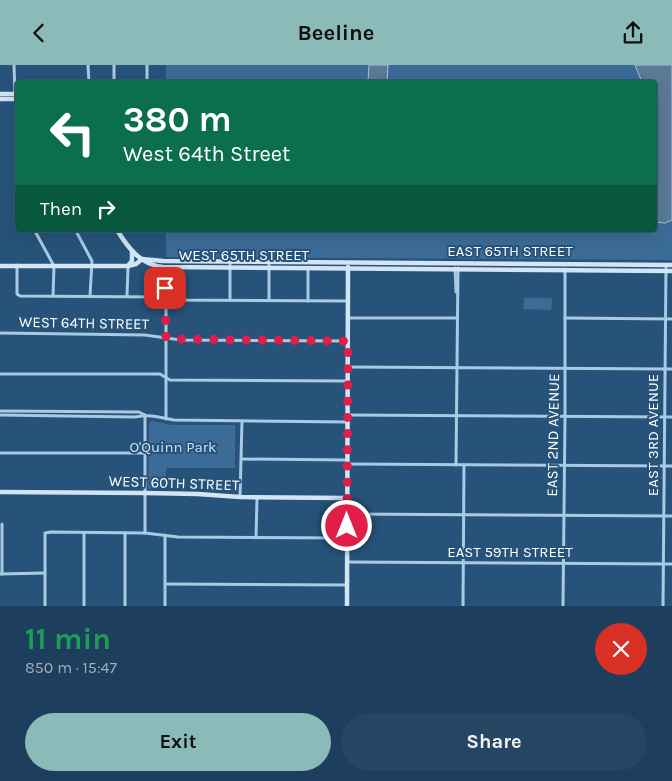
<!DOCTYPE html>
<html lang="en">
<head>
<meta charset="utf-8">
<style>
	body { margin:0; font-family:Karla,sans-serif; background:#254562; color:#f1f3f6; height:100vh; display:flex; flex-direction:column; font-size:19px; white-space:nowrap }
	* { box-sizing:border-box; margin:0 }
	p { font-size:16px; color:#a0aebb }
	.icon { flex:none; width:28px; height:28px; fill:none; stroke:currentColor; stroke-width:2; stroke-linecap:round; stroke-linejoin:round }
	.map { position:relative; height:541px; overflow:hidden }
	.details { display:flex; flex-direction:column; background:#1d3e5c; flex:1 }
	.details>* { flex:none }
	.banner { position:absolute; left:15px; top:15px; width:642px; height:152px; border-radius:5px; box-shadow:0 5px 20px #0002,0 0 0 1px #3b5772; background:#0b6e4f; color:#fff; overflow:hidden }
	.pin { position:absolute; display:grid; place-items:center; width:42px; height:42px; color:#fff; margin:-21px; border-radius:10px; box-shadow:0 2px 8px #0006 }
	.me { position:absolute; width:55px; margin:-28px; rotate:0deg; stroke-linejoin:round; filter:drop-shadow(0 0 4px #0008) }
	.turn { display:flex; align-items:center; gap:18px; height:105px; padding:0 25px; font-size:22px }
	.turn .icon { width:65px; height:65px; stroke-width:2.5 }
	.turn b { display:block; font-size:35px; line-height:42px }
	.then { display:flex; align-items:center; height:48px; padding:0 25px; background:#0003; gap:10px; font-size:19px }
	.round { display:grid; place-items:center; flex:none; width:52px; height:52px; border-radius:26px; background:#254562 }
	.overview { display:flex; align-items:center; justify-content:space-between; height:85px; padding:0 25px }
	h1 { font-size:30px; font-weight:700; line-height:38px; color:#1e9e55 }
	.cta { display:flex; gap:10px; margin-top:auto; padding:10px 25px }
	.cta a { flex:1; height:58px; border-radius:30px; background:#8bbbb9; color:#111; font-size:20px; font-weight:700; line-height:58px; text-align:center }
	.cta a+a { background:#254562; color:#f1f3f6 }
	header { display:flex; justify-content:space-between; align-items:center; height:65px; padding:0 25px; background:#8bbbb9; color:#111; font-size:22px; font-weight:700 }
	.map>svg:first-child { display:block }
	.green { fill:#3b6c97 }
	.water { fill:#5a7a96; stroke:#9fc5e4 }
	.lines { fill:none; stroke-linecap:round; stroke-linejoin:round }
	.street { stroke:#aac9e3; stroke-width:3 }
	.secondary { stroke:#d3e4f4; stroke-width:4.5 }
	.route { stroke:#e11d48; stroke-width:9; stroke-dasharray:0 16.2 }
	.labels { text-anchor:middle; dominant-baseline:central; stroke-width:4; stroke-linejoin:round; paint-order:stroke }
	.street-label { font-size:15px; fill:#fff; stroke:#27537a }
	.park-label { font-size:15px; fill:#cde2f3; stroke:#27537a }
</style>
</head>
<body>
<header><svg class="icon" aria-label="back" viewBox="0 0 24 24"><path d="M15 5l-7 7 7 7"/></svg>Beeline<svg class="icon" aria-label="share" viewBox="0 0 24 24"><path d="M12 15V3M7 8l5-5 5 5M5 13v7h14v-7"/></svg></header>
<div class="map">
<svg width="672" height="541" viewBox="0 0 672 541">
	<rect width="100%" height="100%" fill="#27537a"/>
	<g class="green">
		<polygon points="166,0 672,0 672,195 166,192 166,165 655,165 655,18 166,18"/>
		<polygon points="524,233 552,233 551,245 523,244"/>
		<polygon points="152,356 172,360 235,360 235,403 166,403 166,423 148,424 149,358"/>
	</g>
	<g class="water">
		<polygon points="369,0 388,0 387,17 368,17"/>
		<polygon points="635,0 672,0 672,155 665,158 655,157 655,18 642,17"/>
	</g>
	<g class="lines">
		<g class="street">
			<polyline points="14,0 15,29"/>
			<polyline points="88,0 89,18"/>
			<polyline points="114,18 114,0"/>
			<polyline points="147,18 147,0"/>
			<polyline points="36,168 54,201 53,231"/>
			<polyline points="77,168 92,196 90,231"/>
			<polyline points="230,197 230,235"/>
			<polyline points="269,197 269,235"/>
			<polyline points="17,200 17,229 20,231 161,232 169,235 348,236"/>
			<polyline points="163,202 166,212 166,354"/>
			<polyline points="308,203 308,236"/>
			<polyline points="455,203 456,227"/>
			<polyline points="127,231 128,201"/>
			<polyline points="348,253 456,253"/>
			<polyline points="565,253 672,254"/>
			<polyline points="0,268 145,270 181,275 348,276"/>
			<polyline points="348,302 672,304"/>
			<polyline points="0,309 160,309 170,315 348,316"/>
			<polyline points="0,346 139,347 145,350"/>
			<path d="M0 350 135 352C152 349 158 352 174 355L348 357"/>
			<polyline points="348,350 672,352"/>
			<polyline points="0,388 145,388"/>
			<polyline points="242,394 347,395"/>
			<polyline points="347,399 672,401"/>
			<polyline points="456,400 458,203"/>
			<polyline points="240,432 242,356"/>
			<polyline points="347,449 672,451"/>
			<polyline points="84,468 84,541"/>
			<polyline points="125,468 125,541"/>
			<polyline points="145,468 145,350"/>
			<polyline points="165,470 165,541"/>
			<polyline points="256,473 257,433"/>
			<polyline points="347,497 672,499"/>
			<polyline points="0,509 45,508"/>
			<polyline points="2,509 2,459"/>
			<polyline points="165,519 347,520"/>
			<polyline points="45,541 45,468 51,467 145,468 178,472 347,473"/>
			<polyline points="463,541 464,400"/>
			<polyline points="563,541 565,353 565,204"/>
			<polyline points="663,541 666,200"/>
		</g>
		<g class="secondary">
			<polyline points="0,29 18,29"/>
			<polyline points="0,34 18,34"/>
			<path d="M117 165C128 183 141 200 163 202L672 206"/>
			<polyline points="0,201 128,201 136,199 142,194 163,196 672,200"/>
			<polyline points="128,201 132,196 132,186"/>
			<polyline points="0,427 145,428 198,429 240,432 347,433"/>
			<polyline points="347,541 348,202"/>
		</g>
	</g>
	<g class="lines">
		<polyline class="route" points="165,223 166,272 171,274 348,276 347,461"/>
	</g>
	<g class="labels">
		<g class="street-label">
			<text x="510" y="186">EAST 65TH STREET</text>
			<text x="244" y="190">WEST 65TH STREET</text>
			<text transform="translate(84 258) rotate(1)">WEST 64TH STREET</text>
			<text transform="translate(553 370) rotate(-89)">EAST 2ND AVENUE</text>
			<text transform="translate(653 370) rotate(-90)">EAST 3RD AVENUE</text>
			<text transform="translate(174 418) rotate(2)">WEST 60TH STREET</text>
			<text x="510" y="487">EAST 59TH STREET</text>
		</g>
		<g class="park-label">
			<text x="173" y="382">O'Quinn Park</text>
		</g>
	</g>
</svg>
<div class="pin" style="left:165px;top:223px;background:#d93025"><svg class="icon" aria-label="arrive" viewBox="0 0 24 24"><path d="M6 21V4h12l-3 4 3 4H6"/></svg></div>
<svg class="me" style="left:347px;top:461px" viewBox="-20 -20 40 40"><circle r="17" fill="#e11d48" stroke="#fff" stroke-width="3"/><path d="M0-11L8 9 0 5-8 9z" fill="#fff"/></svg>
<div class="banner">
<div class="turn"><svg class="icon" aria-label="left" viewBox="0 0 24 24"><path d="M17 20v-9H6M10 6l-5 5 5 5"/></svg><div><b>380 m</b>West 64th Street</div></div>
<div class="then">Then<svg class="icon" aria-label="right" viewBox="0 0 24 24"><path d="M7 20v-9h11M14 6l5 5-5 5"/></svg></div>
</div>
</div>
<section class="details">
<div class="overview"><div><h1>11 min</h1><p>850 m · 15:47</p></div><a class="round" style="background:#d93025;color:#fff"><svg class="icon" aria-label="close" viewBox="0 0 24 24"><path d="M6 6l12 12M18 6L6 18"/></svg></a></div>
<div class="cta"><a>Exit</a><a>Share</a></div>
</section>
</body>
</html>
